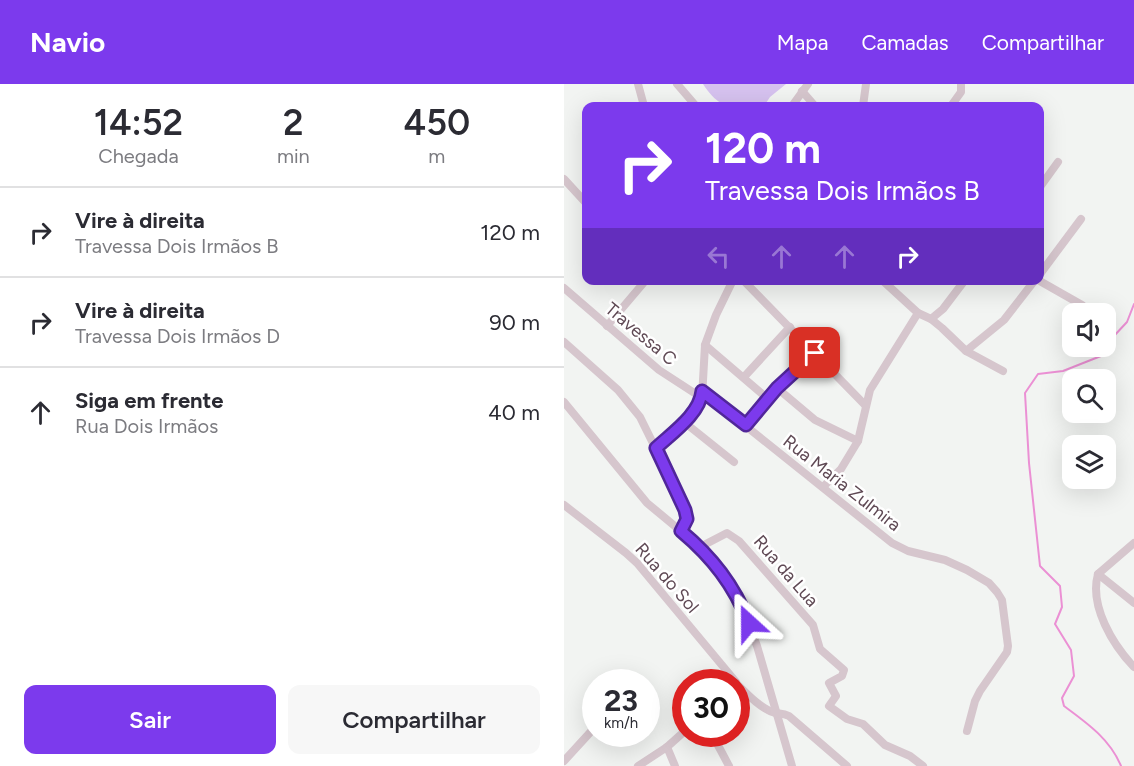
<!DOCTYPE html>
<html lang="pt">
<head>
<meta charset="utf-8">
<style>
	body { margin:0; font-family:Figtree,sans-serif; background:#f7f7f7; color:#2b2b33; height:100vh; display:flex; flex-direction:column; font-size:22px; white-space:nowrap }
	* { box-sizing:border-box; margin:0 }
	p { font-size:20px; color:#7c7c81 }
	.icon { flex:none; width:33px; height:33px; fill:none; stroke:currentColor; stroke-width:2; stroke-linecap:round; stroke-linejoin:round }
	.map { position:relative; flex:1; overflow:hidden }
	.side { display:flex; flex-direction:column; background:#fff; width:564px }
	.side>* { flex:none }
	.guide { position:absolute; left:18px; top:18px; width:462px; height:183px; border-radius:12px; box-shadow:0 6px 24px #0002; background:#7c3aed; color:#fff; overflow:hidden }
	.buttons { position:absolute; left:498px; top:219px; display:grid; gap:12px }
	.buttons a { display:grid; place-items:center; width:54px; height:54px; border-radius:12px; background:#fff; box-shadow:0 6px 24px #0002; font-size:30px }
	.speed { position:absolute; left:18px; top:585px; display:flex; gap:12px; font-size:30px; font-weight:700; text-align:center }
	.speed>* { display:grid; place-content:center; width:78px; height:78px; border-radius:50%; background:#fff; box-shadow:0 6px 24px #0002; line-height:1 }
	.speed small { font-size:15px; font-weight:400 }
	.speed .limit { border:9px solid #d22; background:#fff; color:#111 }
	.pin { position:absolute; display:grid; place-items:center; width:51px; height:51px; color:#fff; margin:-26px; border-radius:12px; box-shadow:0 3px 9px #0006 }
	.me { position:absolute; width:66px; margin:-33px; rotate:336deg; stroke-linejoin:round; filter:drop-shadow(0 0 4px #0008) }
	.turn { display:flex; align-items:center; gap:21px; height:126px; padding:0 24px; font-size:27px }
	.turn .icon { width:78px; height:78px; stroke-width:2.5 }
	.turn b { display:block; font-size:42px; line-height:51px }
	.lanes { display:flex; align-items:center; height:57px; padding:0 24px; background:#0003; justify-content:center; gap:30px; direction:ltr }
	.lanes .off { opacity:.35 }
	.eta { display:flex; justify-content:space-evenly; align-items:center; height:102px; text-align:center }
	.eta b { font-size:36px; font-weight:600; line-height:42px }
	.button { display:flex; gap:12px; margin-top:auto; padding:12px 24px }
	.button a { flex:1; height:69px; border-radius:12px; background:#7c3aed; color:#fff; font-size:24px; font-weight:600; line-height:69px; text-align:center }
	.button a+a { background:#f7f7f7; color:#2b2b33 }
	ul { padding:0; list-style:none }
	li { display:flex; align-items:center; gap:18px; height:90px; padding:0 24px; border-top:2px solid #e1e1e2 }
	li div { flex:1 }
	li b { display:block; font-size:22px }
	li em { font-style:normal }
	header { display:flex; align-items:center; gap:36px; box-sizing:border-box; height:84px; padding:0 30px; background:#7c3aed; color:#fff }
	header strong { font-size:28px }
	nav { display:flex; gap:33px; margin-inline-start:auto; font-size:21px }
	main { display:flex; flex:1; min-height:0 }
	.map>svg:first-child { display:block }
	.green { fill:#d6c2ef }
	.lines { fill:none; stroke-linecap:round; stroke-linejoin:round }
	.stream { stroke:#eb90d4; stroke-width:2 }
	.street { stroke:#d6c6cd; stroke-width:8 }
	.route-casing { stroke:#51269a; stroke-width:15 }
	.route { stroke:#7c3aed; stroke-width:10 }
	.labels { text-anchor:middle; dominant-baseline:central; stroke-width:5; stroke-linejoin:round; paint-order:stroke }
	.street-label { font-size:18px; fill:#5f4954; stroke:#fff }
</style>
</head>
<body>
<header>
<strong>Navio</strong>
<nav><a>Mapa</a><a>Camadas</a><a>Compartilhar</a></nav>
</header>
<main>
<section class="side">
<div class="eta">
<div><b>14:52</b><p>Chegada</p></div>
<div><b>2</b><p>min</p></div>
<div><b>450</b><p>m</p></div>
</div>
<ul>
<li><svg class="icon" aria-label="right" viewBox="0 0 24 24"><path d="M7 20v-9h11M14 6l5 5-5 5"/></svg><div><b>Vire à direita</b><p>Travessa Dois Irmãos B</p></div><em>120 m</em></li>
<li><svg class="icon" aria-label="right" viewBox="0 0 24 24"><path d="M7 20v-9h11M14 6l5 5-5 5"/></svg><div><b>Vire à direita</b><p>Travessa Dois Irmãos D</p></div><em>90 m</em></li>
<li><svg class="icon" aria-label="ahead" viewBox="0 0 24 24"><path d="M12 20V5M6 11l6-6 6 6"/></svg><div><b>Siga em frente</b><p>Rua Dois Irmãos</p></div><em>40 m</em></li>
</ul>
<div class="button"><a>Sair</a><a>Compartilhar</a></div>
</section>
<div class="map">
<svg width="570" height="682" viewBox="0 0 570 682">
	<rect width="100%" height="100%" fill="#f2f4f2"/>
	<path class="green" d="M139 0H222L206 13 200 22C170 23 157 28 139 0Z"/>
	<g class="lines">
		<path class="stream" d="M557 682C546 655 523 639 500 622L498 614 510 592 507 566 491 540 498 523 496 502 476 482 465 379 461 309 474 290 499 287 542 270 549 253 563 238 570 220"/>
		<g class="street">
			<polyline points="74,0 80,22"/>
			<polyline points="113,0 132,22"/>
			<polyline points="238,7 251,22"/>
			<polyline points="228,22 244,0"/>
			<polyline points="299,22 302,0"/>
			<polyline points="387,22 397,8 397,0"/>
			<polyline points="0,95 22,119"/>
			<polyline points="476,103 494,78"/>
			<polyline points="476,190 517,135"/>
			<polyline points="179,196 301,321"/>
			<polyline points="318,196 354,229 367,235 378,244 402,267 439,287"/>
			<polyline points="474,196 518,221"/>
			<polyline points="0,204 95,286 138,314"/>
			<polyline points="367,235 379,225 401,196"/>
			<polyline points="43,242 82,196"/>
			<polyline points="0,258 54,306 76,333 119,420 123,435 117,447"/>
			<polyline points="141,261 203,314"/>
			<polyline points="402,267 440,236 471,196"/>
			<polyline points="180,293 226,243"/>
			<polyline points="213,304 251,336 294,357"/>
			<polyline points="138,307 328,459 344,467 381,476 403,486 425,499 433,508 438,516 444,562 443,568 416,607 411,617 403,647"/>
			<polyline points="0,318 83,419 136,463 149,477 168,503 177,520 193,562 228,682"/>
			<polyline points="120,338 170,378"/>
			<polyline points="182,341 203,314 251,269"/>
			<polyline points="92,364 120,338 138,314 141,261 152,231 169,196"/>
			<polyline points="259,403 277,385 294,357 306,306 354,229"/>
			<polyline points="0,421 62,469 73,479 172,598"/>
			<path d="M570 459 534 490C525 522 549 561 570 583"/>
			<polyline points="136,463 163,449 175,457 249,541 256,565 280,586 278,592 265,599 272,612 265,622 283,635 299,640 321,661 346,672 359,682"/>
			<polyline points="534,490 570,519"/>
			<polyline points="154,598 162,588"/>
			<path d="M172 599C182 609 197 625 211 629 216 630 219 629 225 632L283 682"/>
			<polyline points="148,650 165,682"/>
			<polyline points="103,663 111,682"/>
			<polyline points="0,677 32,642"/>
			<polyline points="74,682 103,663 122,646"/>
		</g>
	</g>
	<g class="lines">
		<g class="route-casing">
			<path id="route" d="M185 539C170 501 148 473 117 447L123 435 121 426 92 364C108 349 136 330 138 307L182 341 213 304 251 269"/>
		</g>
		<use href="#route" class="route"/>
	</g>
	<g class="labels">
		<g class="street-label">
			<text transform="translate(77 250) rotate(40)">Travessa C</text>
			<text transform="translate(278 399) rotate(38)">Rua Maria Zulmira</text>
			<text transform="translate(222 487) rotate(49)">Rua da Lua</text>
			<text transform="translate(103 494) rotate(49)">Rua do Sol</text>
		</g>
	</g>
</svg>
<div class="buttons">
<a><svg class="icon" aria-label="sound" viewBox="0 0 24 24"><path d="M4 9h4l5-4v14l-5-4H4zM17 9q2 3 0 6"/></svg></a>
<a><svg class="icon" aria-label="search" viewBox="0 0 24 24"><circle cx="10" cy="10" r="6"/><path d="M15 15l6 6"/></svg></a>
<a><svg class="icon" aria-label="layers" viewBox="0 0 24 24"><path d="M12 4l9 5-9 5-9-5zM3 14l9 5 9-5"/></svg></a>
</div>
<div class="speed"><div>23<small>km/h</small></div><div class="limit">30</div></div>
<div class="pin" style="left:251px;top:269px;background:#d93025"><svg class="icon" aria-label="arrive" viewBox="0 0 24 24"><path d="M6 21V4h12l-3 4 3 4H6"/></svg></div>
<svg class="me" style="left:185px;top:539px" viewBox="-20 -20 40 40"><path d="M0-17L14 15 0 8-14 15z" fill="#7c3aed" stroke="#fff" stroke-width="4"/></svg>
<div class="guide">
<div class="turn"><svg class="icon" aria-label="right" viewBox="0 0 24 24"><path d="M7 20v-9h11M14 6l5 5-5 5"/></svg><div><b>120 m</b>Travessa Dois Irmãos B</div></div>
<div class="lanes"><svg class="icon off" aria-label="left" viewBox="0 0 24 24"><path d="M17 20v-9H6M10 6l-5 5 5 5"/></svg><svg class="icon off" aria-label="ahead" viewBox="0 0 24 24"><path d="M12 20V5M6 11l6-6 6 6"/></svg><svg class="icon off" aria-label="ahead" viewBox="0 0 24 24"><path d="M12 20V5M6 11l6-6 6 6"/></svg><svg class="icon" aria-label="right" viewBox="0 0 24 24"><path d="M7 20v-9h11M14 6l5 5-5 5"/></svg></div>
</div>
</div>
</main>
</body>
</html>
